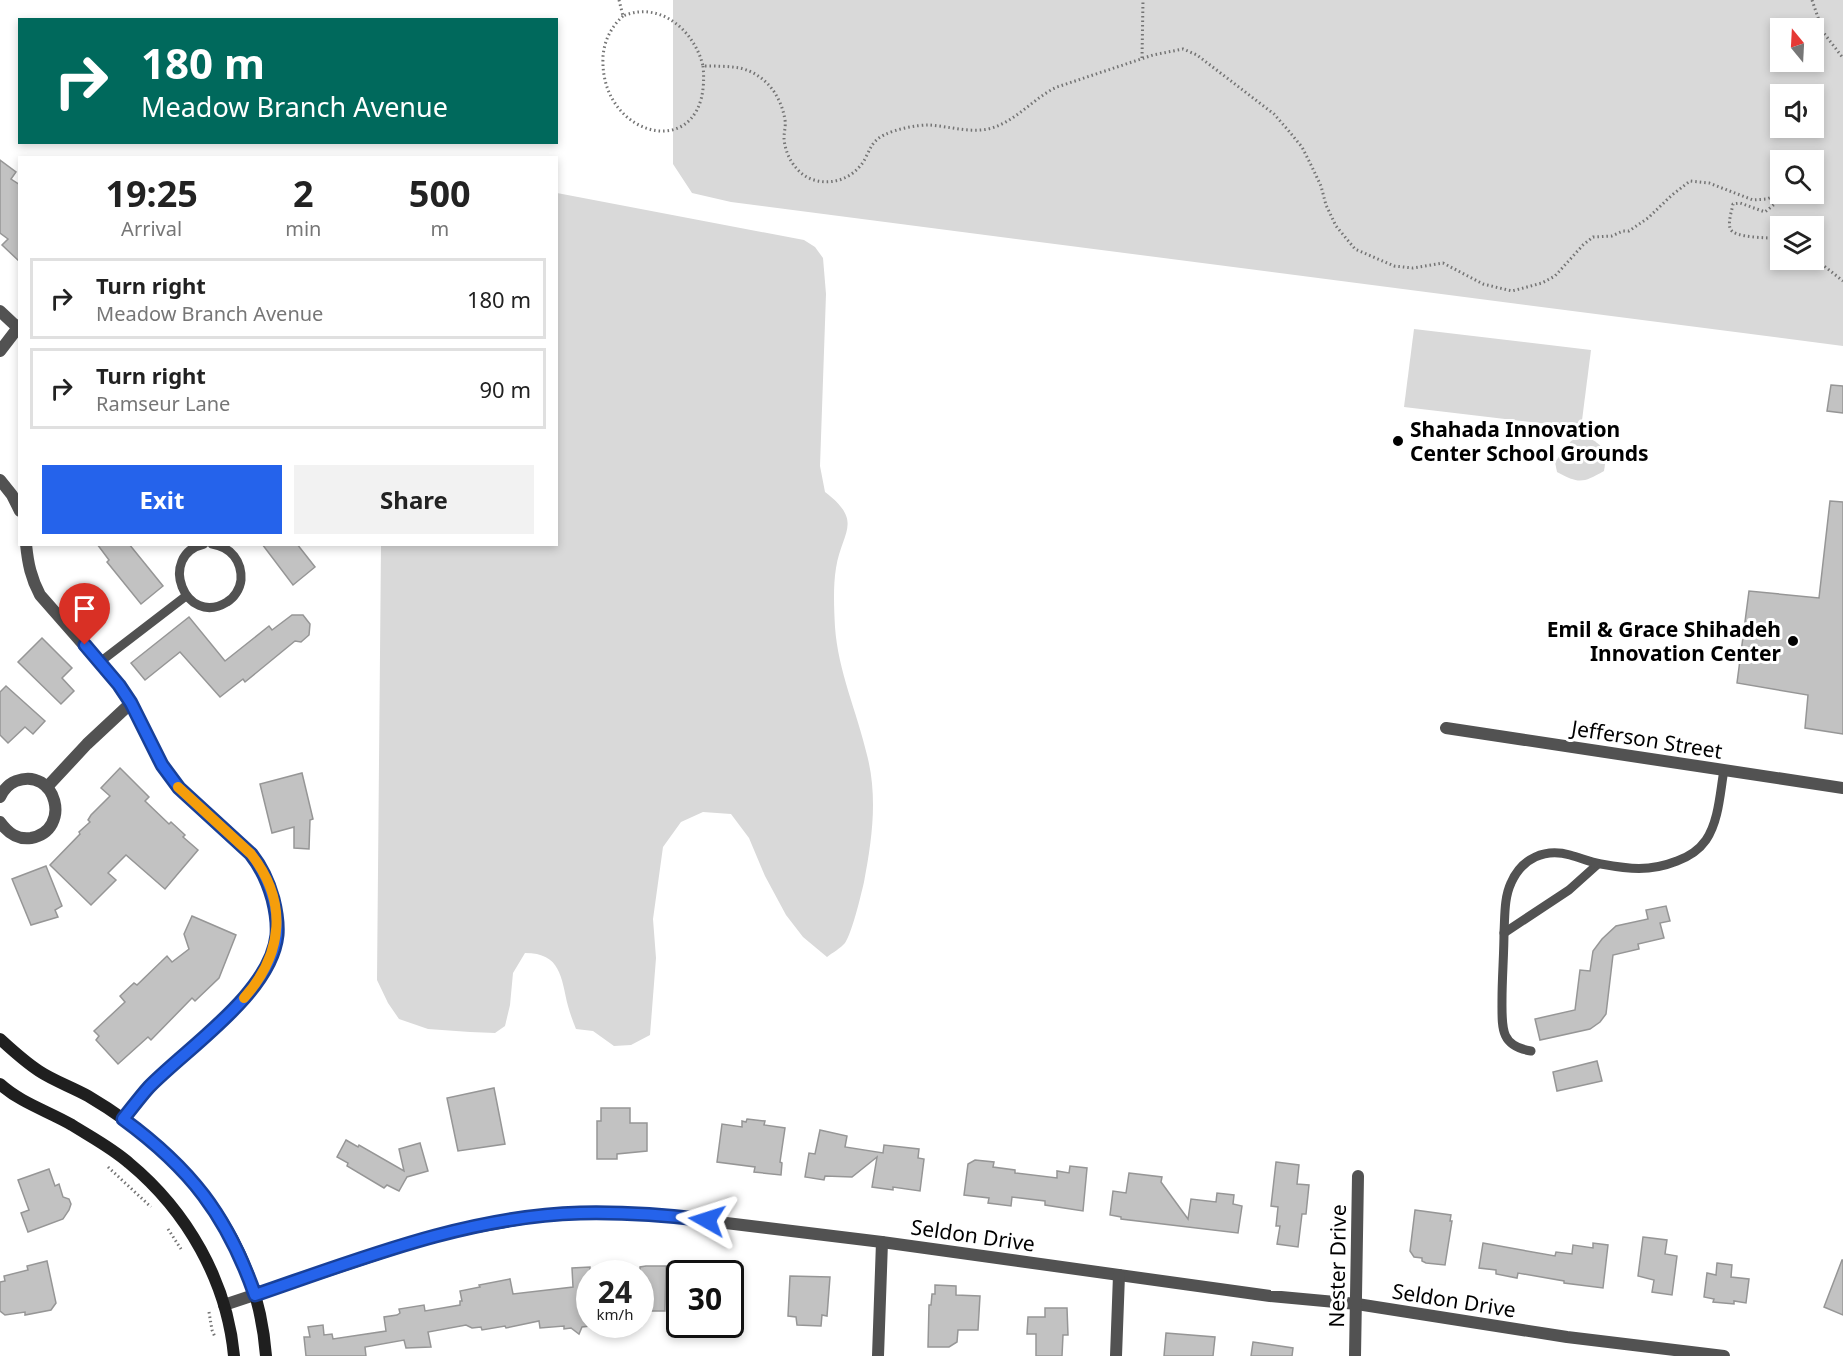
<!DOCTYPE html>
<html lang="en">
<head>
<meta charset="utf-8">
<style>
	body { margin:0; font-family:"Noto Sans",sans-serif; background:#f2f2f2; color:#222; height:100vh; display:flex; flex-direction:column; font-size:22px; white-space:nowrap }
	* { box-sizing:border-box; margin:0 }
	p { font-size:20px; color:#767676 }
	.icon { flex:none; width:33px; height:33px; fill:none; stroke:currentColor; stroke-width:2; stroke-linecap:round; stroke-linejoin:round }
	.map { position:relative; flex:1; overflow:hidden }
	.drawer { position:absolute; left:18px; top:156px; width:540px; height:390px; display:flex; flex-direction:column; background:#fff; border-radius:0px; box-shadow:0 3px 9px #0003 }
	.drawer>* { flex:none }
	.hud { position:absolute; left:18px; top:18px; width:540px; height:126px; border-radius:0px; box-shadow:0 3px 9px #0003; background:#00695c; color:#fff; overflow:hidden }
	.needle { width:39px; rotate:342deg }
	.fabs { position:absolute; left:1770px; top:18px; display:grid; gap:12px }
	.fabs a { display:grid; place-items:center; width:54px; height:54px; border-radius:0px; background:#fff; box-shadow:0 3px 9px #0003; font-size:30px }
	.speed { position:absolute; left:576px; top:1260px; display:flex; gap:12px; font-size:30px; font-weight:700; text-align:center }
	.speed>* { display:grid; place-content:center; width:78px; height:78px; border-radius:50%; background:#fff; box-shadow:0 3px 9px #0003; line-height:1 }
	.speed small { font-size:15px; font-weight:400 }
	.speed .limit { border:3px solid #111; border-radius:9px; background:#fff; color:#111 }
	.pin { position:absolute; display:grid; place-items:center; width:51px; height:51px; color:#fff; margin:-62px -26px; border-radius:50% 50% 50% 0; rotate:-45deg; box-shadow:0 0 6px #0007 }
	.pin .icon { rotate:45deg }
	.me { position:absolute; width:66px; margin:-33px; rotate:276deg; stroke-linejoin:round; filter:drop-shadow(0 0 4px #0008) }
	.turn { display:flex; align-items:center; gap:21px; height:126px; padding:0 24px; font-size:27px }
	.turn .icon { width:78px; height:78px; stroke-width:2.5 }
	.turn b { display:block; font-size:42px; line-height:51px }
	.eta { display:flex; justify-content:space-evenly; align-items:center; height:102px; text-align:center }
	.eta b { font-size:36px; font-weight:700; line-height:42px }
	.action { display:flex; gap:12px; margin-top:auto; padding:12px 24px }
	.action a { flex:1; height:69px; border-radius:0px; background:#2563eb; color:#fff; font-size:24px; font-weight:700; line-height:69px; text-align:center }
	.action a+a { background:#f2f2f2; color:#222 }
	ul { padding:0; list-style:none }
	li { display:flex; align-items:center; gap:18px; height:81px; margin:0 12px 9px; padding:0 12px; border:3px solid #e0e0e0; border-radius:0px }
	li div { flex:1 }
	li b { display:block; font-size:22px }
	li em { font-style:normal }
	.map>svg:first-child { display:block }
	.green { fill:#d9d9d9; fill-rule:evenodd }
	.building { fill:#c2c2c2; stroke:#969696; stroke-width:1.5 }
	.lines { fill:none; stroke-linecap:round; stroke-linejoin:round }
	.path { stroke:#747474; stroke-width:3; stroke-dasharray:1.5 3; stroke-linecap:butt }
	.lane { stroke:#525252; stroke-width:9 }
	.street { stroke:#525252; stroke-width:12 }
	.secondary { stroke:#1f1f1f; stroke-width:12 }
	.route-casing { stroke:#184099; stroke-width:15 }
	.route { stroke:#2563eb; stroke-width:10 }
	.slow { stroke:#f59e0b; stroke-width:10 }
	.poi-dot { fill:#000; stroke:#fff; stroke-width:2 }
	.labels { text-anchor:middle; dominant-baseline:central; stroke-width:6; stroke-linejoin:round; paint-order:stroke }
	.poi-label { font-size:21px; font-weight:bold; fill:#000; stroke:#fff; text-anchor:start }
	.street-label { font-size:21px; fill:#000; stroke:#fff }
</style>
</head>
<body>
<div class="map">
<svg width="1843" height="1356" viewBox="0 0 1843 1356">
	<rect width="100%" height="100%" fill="#fff"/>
	<g class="green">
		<path d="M673 0H1843V346L731 202 692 193 673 164ZM1780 28H1814V62H1780ZM1780 94H1814V128H1780ZM1780 160H1814V194H1780ZM1780 226H1814V260H1780Z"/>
		<path d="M557 193 804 240 815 247 823 258 826 294 820 466 825 492C864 522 842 531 836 568 833 586 834 608 835 627 838 671 857 712 867 755 878 797 872 840 864 882 861 895 852 933 845 943 841 948 832 953 827 957L803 937 786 915 765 876 749 838 731 814 703 812 681 822 663 847 653 919 656 958 650 1035 631 1045 614 1046 593 1031 576 1029C573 1021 570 1014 568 1006 561 977 561 953 525 953L513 973 510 1005 505 1026 495 1033 470 1032 428 1029 399 1019 388 1003 377 980 381 545 556 544Z"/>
		<polygon points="1414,329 1591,350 1581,428 1404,407"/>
		<path d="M1583 435C1602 444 1608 449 1604 471 1583 483 1579 484 1557 472L1555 462 1571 441Z"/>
	</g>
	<g class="building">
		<polygon points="0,160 16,172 11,179 20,185 20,262 2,245 8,239 0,233"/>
		<polygon points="1831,385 1843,386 1843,413 1827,411"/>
		<polygon points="1830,501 1843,502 1843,734 1805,728 1808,695 1737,683 1749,591 1819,598"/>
		<polygon points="97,544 129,544 163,586 141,604 107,562 109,560"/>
		<polygon points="262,544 297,544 315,567 293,585"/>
		<polygon points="292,615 303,615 310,624 309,635 301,642 295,641 245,682 243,679 220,697 180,652 145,680 131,663 189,617 225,661 269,626 272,630"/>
		<polygon points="42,638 72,668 62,678 74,691 61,704 18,662"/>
		<polygon points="6,686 45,721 33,734 25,727 8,743 0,735 0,692"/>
		<polygon points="120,768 149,797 145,801 169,824 171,822 185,835 183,837 198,850 165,889 126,855 108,873 116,880 91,905 50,865 80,834 79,832 90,822 88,820 91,815 110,796 101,788"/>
		<polygon points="302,773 313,819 310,820 309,849 294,848 294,827 272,833 260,784"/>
		<polygon points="46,866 62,906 55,910 58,917 31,925 12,879"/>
		<polygon points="1666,906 1670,921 1660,923 1664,938 1638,944 1639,949 1613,955 1606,1014 1600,1022 1590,1029 1540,1040 1535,1019 1575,1010 1580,970 1590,971 1593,951 1602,939 1616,926 1648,919 1646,910"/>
		<polygon points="192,916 236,935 219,978 195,1001 192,998 151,1040 148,1037 118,1064 96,1040 99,1036 94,1031 125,1002 120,996 134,983 137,985 167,956 172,962 189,949 184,934"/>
		<polygon points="1597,1061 1602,1081 1557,1091 1553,1072"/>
		<polygon points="494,1088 505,1144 458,1151 447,1098"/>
		<polygon points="601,1108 630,1108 630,1123 647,1123 647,1151 617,1154 617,1159 597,1159 597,1121 601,1121"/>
		<polygon points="747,1119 765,1121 764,1125 785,1128 780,1162 782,1163 781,1175 754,1172 755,1167 717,1162 722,1124 742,1127 742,1121 746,1122"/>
		<polygon points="820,1130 847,1136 845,1147 883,1153 884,1145 919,1149 918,1158 924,1159 920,1191 893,1187 893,1190 872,1187 877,1157 852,1177 825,1176 824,1180 805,1177 809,1153 815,1154"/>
		<polygon points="346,1140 358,1147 359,1145 404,1171 399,1149 420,1143 428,1171 407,1177 399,1191 387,1185 384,1188 347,1166 348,1163 337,1157"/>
		<polygon points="975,1160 994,1162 993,1167 1015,1170 1015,1173 1057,1178 1057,1171 1069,1173 1070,1166 1087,1168 1083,1211 1045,1205 1045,1201 1012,1197 1011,1206 988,1203 989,1198 964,1195 968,1164"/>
		<polygon points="1276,1162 1299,1165 1297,1184 1309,1185 1306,1214 1302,1214 1298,1247 1277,1244 1280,1226 1276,1226 1278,1207 1271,1206"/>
		<polygon points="49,1169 55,1186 59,1184 63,1197 69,1199 71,1204 69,1210 63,1219 28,1232 21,1213 29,1210 18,1180"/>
		<polygon points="1129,1173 1162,1177 1161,1182 1188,1219 1191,1199 1216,1202 1217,1193 1234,1195 1233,1204 1242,1206 1238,1233 1121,1219 1121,1217 1110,1215 1113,1191 1126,1193"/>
		<polygon points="1415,1210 1451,1215 1450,1221 1452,1221 1445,1265 1426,1263 1422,1261 1422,1258 1414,1257 1410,1251"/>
		<polygon points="1643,1237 1667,1240 1665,1254 1677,1256 1672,1295 1652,1292 1654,1280 1638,1276"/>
		<polygon points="1483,1243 1555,1256 1556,1252 1572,1254 1573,1245 1593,1248 1593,1243 1608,1245 1603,1288 1564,1283 1564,1281 1518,1273 1517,1278 1496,1274 1496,1270 1479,1268"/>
		<polygon points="1842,1260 1843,1260 1843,1315 1824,1307"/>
		<polygon points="47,1261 56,1303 51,1310 25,1315 25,1312 5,1315 0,1311 0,1282 5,1281 4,1276 28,1270 27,1266"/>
		<polygon points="1717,1263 1732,1265 1731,1277 1749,1279 1746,1303 1734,1301 1734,1304 1713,1302 1714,1299 1704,1297 1707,1273 1716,1275"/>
		<polygon points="646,1266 666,1266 665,1311 643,1311 643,1305 640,1305 640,1267"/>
		<polygon points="590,1267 590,1326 582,1327 579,1334 571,1328 564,1329 564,1326 540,1328 539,1321 506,1328 505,1326 482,1330 481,1327 472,1328 466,1325 428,1332 431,1347 406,1348 404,1340 365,1347 366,1356 306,1356 304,1337 310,1337 308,1327 323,1325 324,1335 332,1334 333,1339 386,1331 384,1317 397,1315 400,1313 399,1309 424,1305 425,1311 460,1305 460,1301 462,1301 460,1291 480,1287 479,1285 510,1279 513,1294 573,1287 572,1268"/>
		<polygon points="790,1276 830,1277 827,1316 822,1315 821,1326 797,1325 796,1317 788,1316"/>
		<polygon points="935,1285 956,1286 956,1295 980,1296 978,1330 958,1330 957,1342 949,1347 928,1347 929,1305 931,1305 932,1294 935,1294"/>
		<polygon points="1045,1308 1067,1308 1068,1335 1063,1335 1062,1356 1036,1356 1036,1334 1027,1334 1028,1317 1045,1317"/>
		<polygon points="1166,1333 1215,1337 1213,1356 1164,1356"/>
		<polygon points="1253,1342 1293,1348 1292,1356 1251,1356"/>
	</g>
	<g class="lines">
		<g class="path">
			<path d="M619 0 623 16C661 0 695 32 703 66 715 66 728 66 740 68 765 74 781 95 785 120 786 126 784 132 784 138 785 156 797 175 814 180 834 186 855 177 865 159 870 149 873 140 884 135 896 129 916 125 929 125 948 126 968 133 988 129 1015 123 1033 98 1057 87L1153 55 1183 49 1197 55 1274 114 1288 130 1302 147 1312 167 1321 186 1326 205 1336 226 1355 249 1394 266 1413 268 1443 263 1483 284 1512 291 1542 283 1555 276 1583 245 1593 237 1612 236 1623 231H1629L1648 218 1672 195 1690 181 1709 183 1753 200 1767 199 1772 197H1783L1765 212 1740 203 1733 204C1732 210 1728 221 1730 228 1733 239 1770 237 1780 239"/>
			<polyline points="1812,0 1823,32 1843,58"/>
			<path d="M623 16C611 27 604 41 603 57 599 141 713 166 703 66"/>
			<polyline points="1142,58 1143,0"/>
			<polyline points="1814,258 1843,281"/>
			<polyline points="108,1167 151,1207"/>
			<polyline points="168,1229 181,1249"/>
			<polyline points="209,1312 212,1330 215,1337"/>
		</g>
		<g class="lane">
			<path d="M204 544C157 555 185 628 227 602 234 598 240 589 241 580 242 561 231 547 212 544"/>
			<polyline points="100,662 186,596"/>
			<polyline points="1504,933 1569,890 1598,864"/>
			<path d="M1531 1051C1500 1046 1502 1028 1502 1000 1502 977 1504 955 1504 932 1505 916 1504 898 1511 883 1522 858 1545 848 1570 855 1581 858 1590 862 1601 864 1629 869 1649 872 1677 861 1688 857 1699 850 1706 840 1719 821 1720 792 1724 770"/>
		</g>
		<g class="street">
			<polyline points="0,311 17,327"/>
			<polyline points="0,351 20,325"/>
			<polyline points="0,480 12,495 20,511"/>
			<path d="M26 544C28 564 31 578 40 595L119 685 131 703 162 765 179 788 251 854C262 868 268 881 273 899 276 911 278 922 277 935 271 993 188 1047 149 1087 140 1097 132 1108 123 1119"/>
			<polyline points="1446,728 1843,788"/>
			<polyline points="47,787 87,744 131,703"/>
			<path d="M0 797C4 789 8 784 16 781 56 766 73 830 31 838 17 840 8 833 0 822"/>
			<polyline points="224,1305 427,1238 477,1227 533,1217 579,1213 626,1213 685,1218 882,1242 1270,1296 1357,1304 1567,1337 1724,1356"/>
			<polyline points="878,1356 882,1242"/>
			<polyline points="1116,1356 1119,1275"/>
			<polyline points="1355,1356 1358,1176"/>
		</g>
		<g class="secondary">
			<path d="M0 1039C12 1050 25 1062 39 1071 54 1081 72 1087 88 1096 186 1154 257 1238 266 1356"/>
			<path d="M0 1084C21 1103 48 1111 72 1125 91 1137 112 1148 129 1163 187 1211 227 1281 234 1356"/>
		</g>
	</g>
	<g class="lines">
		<g class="route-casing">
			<path id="route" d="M85 645 119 685 131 703 162 765 179 788 251 854C262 868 268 881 273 899 276 911 278 922 277 935 271 993 188 1047 149 1087 140 1097 132 1108 123 1119 190 1168 227 1215 255 1295 360 1259 468 1216 580 1213 622 1212 665 1215 707 1220"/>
		</g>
		<use href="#route" class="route"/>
		<path class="slow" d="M178 787 251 854C288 901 284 953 244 998"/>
	</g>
	<g class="poi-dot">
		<circle cx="1398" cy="441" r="6"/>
		<circle cx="1793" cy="641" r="6"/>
	</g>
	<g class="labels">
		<g class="poi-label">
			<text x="1410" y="429">Shahada Innovation<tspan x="1410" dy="24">Center School Grounds</tspan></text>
			<text x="1781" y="629" text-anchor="end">Emil &amp; Grace Shihadeh<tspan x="1781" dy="24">Innovation Center</tspan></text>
		</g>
		<g class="street-label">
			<text transform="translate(1647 739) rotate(9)">Jefferson Street</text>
			<text transform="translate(973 1235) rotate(8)">Seldon Drive</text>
			<text transform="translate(1337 1266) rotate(-89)">Nester Drive</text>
			<text transform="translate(1454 1300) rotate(9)">Seldon Drive</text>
		</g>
	</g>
</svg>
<div class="fabs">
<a><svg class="needle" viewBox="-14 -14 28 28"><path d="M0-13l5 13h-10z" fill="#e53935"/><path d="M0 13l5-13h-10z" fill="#767676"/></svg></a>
<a><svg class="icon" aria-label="sound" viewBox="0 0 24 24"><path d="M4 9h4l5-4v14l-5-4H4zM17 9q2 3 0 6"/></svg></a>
<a><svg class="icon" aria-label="search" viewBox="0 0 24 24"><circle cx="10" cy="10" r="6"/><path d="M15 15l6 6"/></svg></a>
<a><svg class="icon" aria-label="layers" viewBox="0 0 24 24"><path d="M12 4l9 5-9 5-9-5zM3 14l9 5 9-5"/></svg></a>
</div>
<div class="speed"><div>24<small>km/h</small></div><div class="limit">30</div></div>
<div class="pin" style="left:85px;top:645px;background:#d93025"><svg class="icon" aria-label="arrive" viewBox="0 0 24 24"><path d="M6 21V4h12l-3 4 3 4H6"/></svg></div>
<svg class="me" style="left:707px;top:1220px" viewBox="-20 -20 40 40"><path d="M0-17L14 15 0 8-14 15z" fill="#2563eb" stroke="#fff" stroke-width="4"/></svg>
<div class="hud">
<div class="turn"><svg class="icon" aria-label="right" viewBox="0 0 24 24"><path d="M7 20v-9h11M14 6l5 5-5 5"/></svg><div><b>180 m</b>Meadow Branch Avenue</div></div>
</div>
<section class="drawer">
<div class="eta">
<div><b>19:25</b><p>Arrival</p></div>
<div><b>2</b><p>min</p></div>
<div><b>500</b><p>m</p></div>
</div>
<ul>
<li><svg class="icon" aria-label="right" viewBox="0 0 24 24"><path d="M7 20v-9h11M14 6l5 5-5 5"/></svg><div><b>Turn right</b><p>Meadow Branch Avenue</p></div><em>180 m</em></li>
<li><svg class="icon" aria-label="right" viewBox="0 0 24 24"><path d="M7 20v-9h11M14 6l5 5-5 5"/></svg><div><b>Turn right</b><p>Ramseur Lane</p></div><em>90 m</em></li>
</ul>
<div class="action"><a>Exit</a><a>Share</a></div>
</section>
</div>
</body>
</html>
